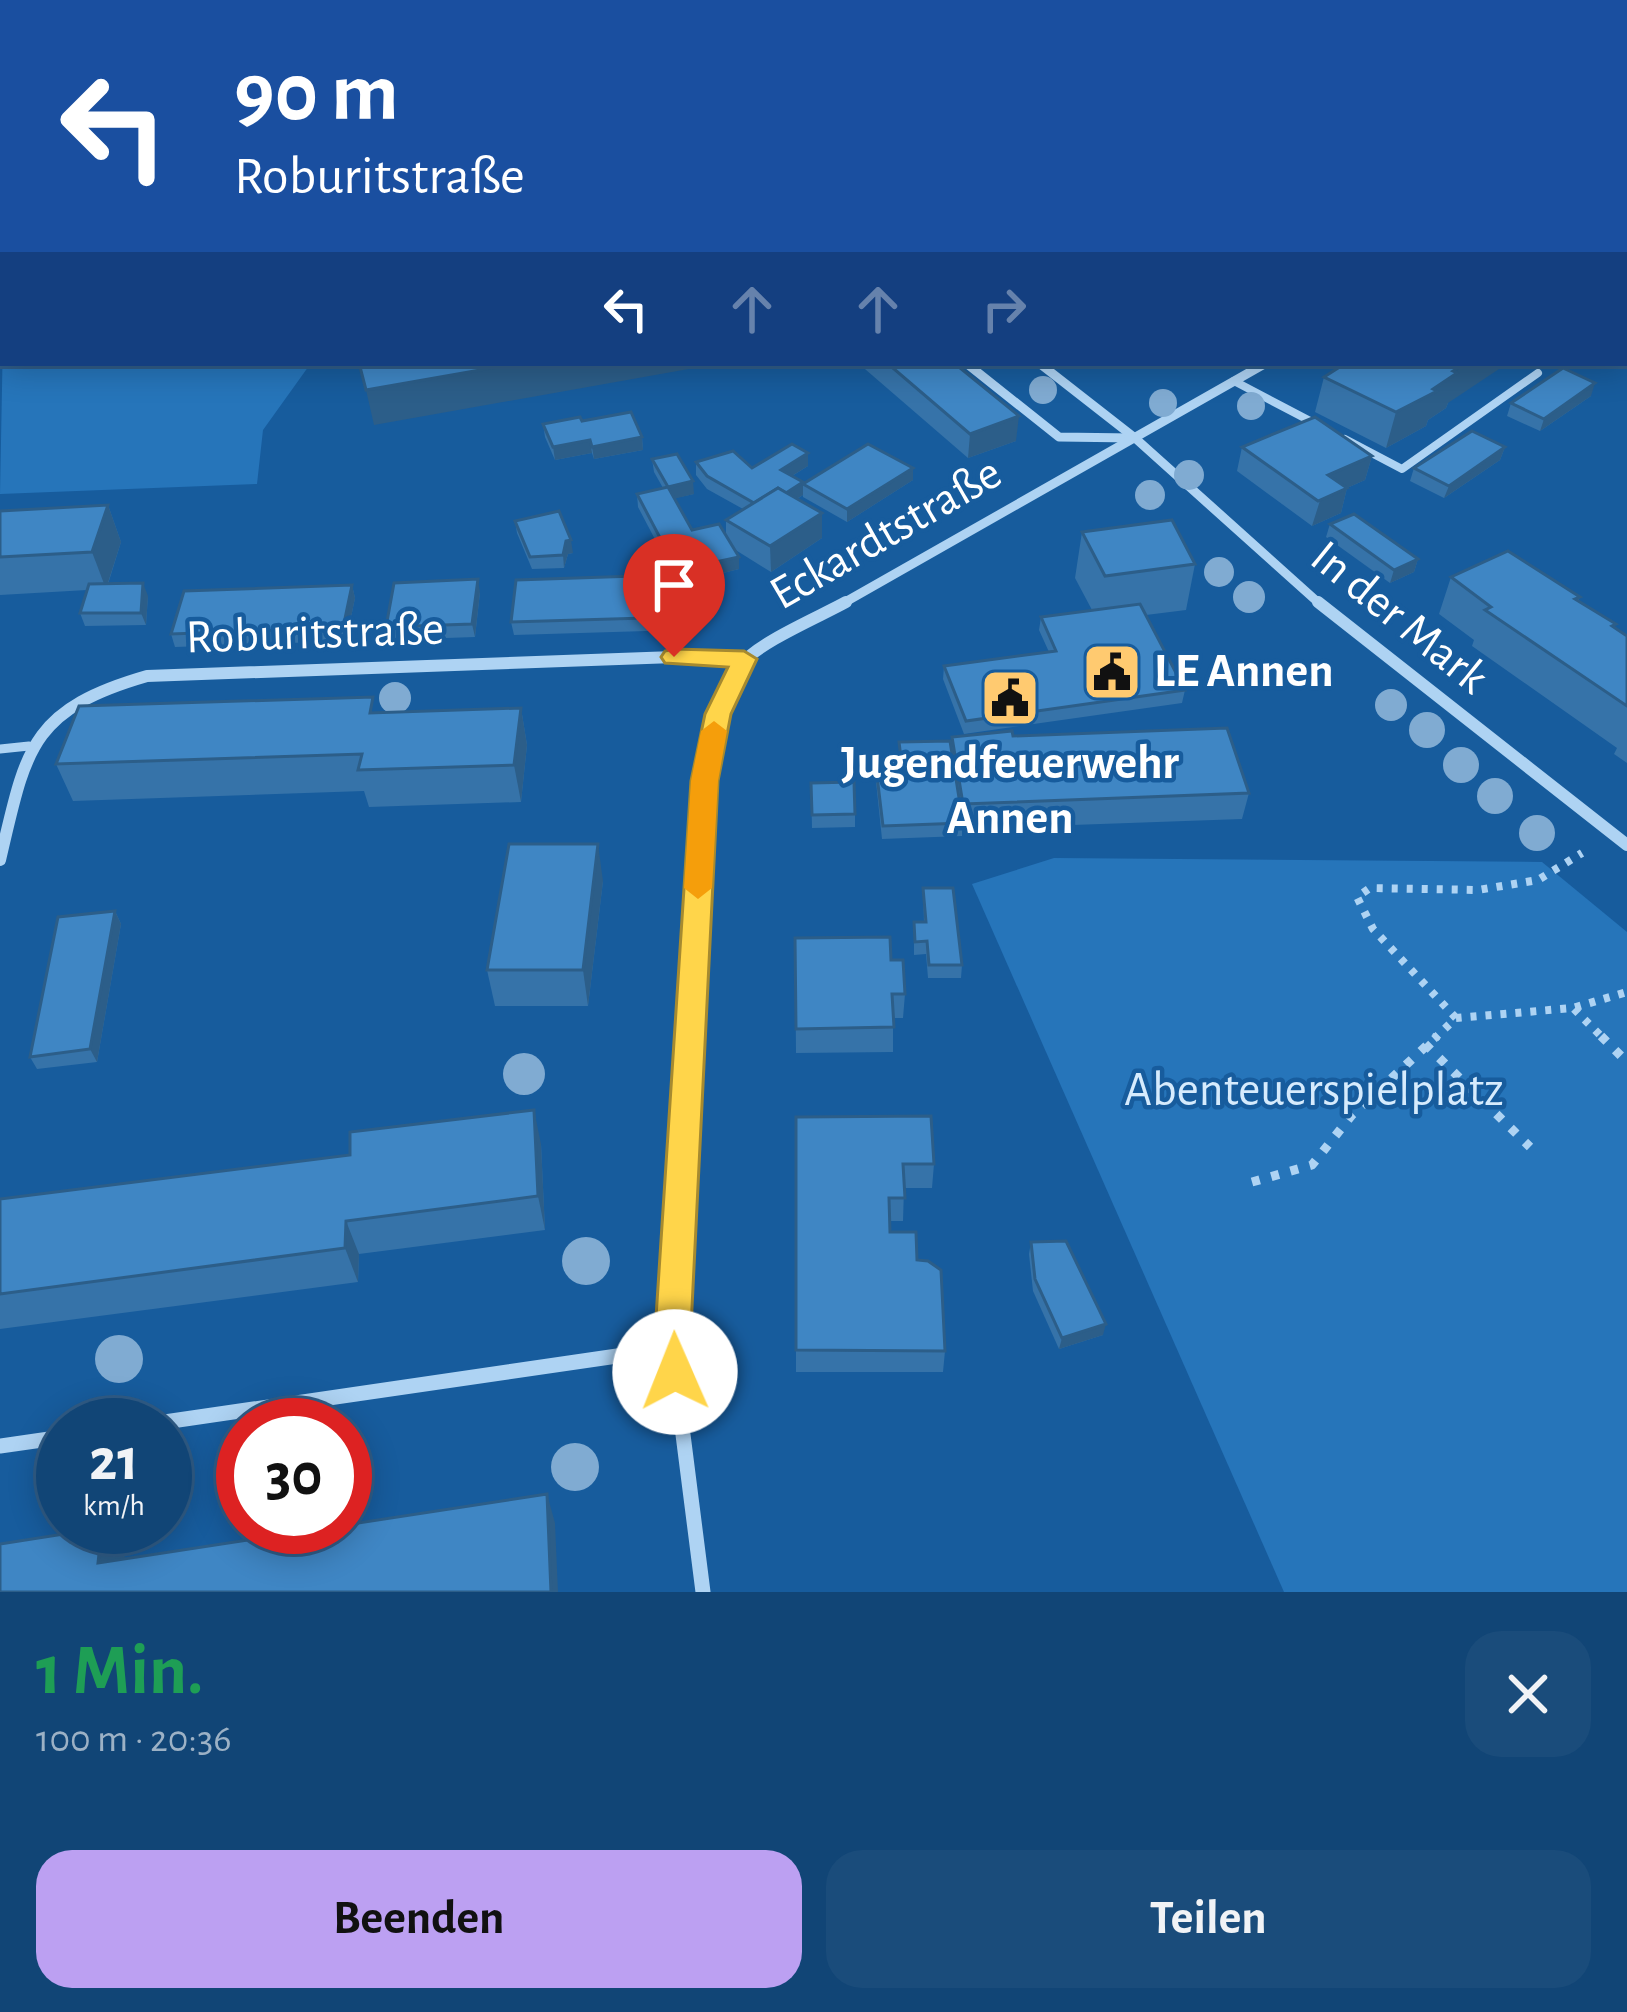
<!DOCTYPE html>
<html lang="de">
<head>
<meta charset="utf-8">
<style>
	body { margin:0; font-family:"Alegreya Sans",sans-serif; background:#1a4c7b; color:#f1f3f6; height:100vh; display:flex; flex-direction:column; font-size:45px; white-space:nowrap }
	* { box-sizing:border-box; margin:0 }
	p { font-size:39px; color:#9cb1c5 }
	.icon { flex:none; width:66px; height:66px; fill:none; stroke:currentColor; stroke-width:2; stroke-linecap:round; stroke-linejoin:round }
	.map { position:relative; height:1592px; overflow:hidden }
	.drawer { display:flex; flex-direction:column; background:#114576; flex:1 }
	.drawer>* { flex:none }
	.hud { position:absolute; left:0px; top:0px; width:1629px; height:366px; box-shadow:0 6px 30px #0003,0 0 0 3px #305d88; background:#1a4fa0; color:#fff; overflow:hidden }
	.speed { position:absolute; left:36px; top:1398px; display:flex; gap:24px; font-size:60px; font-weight:700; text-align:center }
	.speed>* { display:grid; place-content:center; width:156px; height:156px; border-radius:50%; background:#114576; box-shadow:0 6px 30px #0003,0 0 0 3px #305d88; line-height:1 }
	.speed small { font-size:30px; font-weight:400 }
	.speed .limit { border:18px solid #d22; background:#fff; color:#111 }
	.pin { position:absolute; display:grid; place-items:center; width:102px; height:102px; color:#fff; margin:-123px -51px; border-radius:50% 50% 50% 0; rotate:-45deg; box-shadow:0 0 12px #0007 }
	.pin .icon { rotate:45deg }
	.me { position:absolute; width:132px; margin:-66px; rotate:359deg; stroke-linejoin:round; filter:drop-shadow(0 0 9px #0008) }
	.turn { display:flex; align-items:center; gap:42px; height:252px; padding:0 36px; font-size:54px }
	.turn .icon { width:156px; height:156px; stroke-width:2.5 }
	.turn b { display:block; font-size:84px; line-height:102px }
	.lanes { display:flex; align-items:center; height:114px; padding:0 36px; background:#0003; justify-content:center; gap:60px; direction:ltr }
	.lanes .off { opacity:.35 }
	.round { display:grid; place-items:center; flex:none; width:126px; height:126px; border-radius:36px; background:#1a4c7b }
	.headline { display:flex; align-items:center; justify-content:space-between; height:204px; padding:0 36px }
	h1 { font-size:72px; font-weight:600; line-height:90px; color:#1e9e55 }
	.cta { display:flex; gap:24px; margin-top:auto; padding:24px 36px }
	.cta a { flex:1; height:138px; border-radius:36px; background:#bca0f2; color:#111; font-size:48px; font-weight:600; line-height:138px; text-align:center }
	.cta a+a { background:#1a4c7b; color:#f1f3f6 }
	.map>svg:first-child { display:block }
	.green { fill:#2675ba }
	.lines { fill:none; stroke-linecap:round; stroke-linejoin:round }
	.path-far1 { stroke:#aed3f3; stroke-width:8; stroke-dasharray:6 9; stroke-linecap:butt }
	.path { stroke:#aed3f3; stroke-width:9; stroke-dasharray:8 12; stroke-linecap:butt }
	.lane-far1 { stroke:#aed3f3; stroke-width:8 }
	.lane { stroke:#aed3f3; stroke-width:9 }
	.street-far3 { stroke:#aed3f3; stroke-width:8 }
	.street-far2 { stroke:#aed3f3; stroke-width:9 }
	.street-far1 { stroke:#aed3f3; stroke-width:12 }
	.street { stroke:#aed3f3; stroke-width:15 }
	.tree { fill:#80abd2 }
	.wall { fill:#3673a9 }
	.shaded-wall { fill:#2c5e89 }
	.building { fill:#3f86c4; stroke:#2c5e89; stroke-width:3 }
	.route { fill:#ffd54a; stroke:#a68a30; stroke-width:3 }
	.slow { fill:#f59e0b }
	.labels { text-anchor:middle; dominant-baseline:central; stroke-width:9; stroke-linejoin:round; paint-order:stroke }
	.street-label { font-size:48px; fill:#fff; stroke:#175c9d }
	.poi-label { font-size:48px; font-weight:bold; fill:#fff; stroke:#175c9d; text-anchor:start }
	.park-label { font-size:48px; fill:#d6ebfd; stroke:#175c9d }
</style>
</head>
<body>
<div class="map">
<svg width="1627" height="1592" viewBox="0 0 1627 1592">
	<rect width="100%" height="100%" fill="#175c9d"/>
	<g class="green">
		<polygon points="3,335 3,363 311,363 263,430 257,484 0,494"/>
		<polygon points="1054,858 1542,862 1627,932 1627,1592 1284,1592 972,884"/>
	</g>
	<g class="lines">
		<g class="path-far1">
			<polyline points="1574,1009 1604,1039"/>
			<polyline points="1456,1018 1373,929 1357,897 1370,888 1478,890 1538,880 1582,853"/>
			<polyline points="1434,1039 1456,1018 1573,1008 1627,992"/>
		</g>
		<g class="path">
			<polyline points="1601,1036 1621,1056"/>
			<polyline points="1425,1044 1530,1147"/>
			<polyline points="1252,1182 1312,1165 1352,1115 1437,1036"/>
		</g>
		<g class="lane-far1">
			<polyline points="1234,381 1314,423"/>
			<polyline points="1345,439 1402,469 1538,373"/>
		</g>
		<polyline class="lane" points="0,749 29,746"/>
		<g class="street-far3">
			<polyline points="573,0 577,3"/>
			<polyline points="1072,3 1083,0"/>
		</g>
		<g class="street-far2">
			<polyline points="966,363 1059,437 1133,438"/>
			<polyline points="1039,363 1135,438 1321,605"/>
			<polyline points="840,605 1266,363"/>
		</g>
		<g class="street-far1">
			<polyline points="1318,602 1627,845"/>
			<path d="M0 860C26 750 29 710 147 676L674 657 744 660"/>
			<path d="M689 1039C694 943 689 739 742 664 757 643 821 616 846 602"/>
		</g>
		<g class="street">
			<polyline points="689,1036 672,1348 703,1592"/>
			<polyline points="144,1425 672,1348"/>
			<polyline points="0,1446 63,1437"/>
		</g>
	</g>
	<g class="tree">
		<circle cx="1043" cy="390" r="14"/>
		<circle cx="1163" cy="403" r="14"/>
		<circle cx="1251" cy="406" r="14"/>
		<circle cx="1189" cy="475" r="15"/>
		<circle cx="1150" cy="495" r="15"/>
		<circle cx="1219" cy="572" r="15"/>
		<circle cx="1249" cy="597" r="16"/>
		<circle cx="395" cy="698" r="16"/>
		<circle cx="1391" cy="705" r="16"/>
		<circle cx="1427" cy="730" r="18"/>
		<circle cx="1461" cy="765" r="18"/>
		<circle cx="1495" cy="796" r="18"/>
		<circle cx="1537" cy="833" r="18"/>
		<circle cx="524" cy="1074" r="21"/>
		<circle cx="586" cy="1261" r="24"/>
		<circle cx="119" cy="1359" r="24"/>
		<circle cx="575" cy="1467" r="24"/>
	</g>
	<g class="wall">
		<polygon points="434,0 503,0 506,3 438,3"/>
		<polygon points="897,0 1009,0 998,3 897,3"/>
		<polygon points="1175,0 1269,0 1276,3 1181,3"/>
		<polygon points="1323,0 1425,0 1432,3 1330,3"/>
		<polygon points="1583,0 1627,0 1627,11 1626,3 1590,3"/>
		<polygon points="858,363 954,363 1016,441 968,458"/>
		<polygon points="1324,377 1448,403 1446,408 1428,420 1426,426 1386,448 1315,412"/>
		<polygon points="1591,396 1540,431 1507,416 1511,403"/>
		<polygon points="582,421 642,437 643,450 594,459 592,453 555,460 545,437 543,424"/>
		<polygon points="1242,447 1372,456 1365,480 1347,488 1341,513 1312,526 1237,471"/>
		<polygon points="1505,447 1500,460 1444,498 1410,481 1414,468"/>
		<polygon points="652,459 694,494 675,498 692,530 726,536 726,520 743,509 707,489 696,475 696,462 752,468 808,466 792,476 803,484 913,468 913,480 847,522 803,497 803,495 797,499 822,513 822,538 771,572 734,549 739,557 739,569 711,576 707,569 683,575 709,598 710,611 680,630 514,635 511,622 682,575 677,564 669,566 638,507 637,494 663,488 654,472"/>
		<polygon points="108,505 121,542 108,584 148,596 146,625 85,626 80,613 87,590 0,595 0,511"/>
		<polygon points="515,521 573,553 568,554 564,568 532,569 517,533"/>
		<polygon points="1330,524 1418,559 1414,572 1390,583 1326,537"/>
		<polygon points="1082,532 1195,564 1186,610 1146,615 1185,690 1182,703 964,734 943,679 944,666 1049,652 1039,630 1041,617 1092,610 1075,578"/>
		<polygon points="1451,577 1580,597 1578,601 1627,636 1627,763 1614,754 1617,748 1472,646 1474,640 1439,614"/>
		<polygon points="352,585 355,598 346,641 175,647 171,634"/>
		<polygon points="480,592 475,637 389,640 386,627"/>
		<polygon points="521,708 527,745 521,802 369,807 364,791 73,801 56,764 377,713"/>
		<polygon points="1013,736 1249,793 1242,819 962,829 962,836 882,839 875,772 875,759 899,758 899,742 951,750 952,737"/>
		<polygon points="811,783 855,814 855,827 812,828"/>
		<polygon points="603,881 588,1006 495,1006 487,970"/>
		<polygon points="923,888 962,965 961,978 928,978 926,954 914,955 914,922 924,922"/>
		<polygon points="115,911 121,924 97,1062 37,1069 30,1057"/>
		<polygon points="795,938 891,960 905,994 903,1018 893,1018 893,1052 796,1053"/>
		<polygon points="796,1117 934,1164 932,1188 904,1188 903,1221 890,1221 890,1232 917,1260 945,1351 943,1372 796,1372"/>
		<polygon points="541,1144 545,1230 359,1254 358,1282 0,1329 0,1199"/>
		<polygon points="1031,1242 1103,1335 1059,1349 1033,1291 1029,1254"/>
	</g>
	<g class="shaded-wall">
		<polygon points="618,0 640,0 627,3 618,3"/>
		<polygon points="936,0 1009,0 998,3 925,3"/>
		<polygon points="520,363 699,363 700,367 374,425 366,390"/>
		<polygon points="1466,363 1508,363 1448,403 1446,408 1428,420 1426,426 1386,448 1396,412 1433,389"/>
		<polygon points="1595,383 1591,396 1540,431 1544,419"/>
		<polygon points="1019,416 1016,441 968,458 970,434"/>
		<polygon points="642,437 643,450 594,459 592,447"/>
		<polygon points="590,440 592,453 555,460 553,447"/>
		<polygon points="1505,447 1500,460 1444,498 1449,486"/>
		<polygon points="808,453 808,466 782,482 781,470"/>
		<polygon points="1372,456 1365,480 1347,488 1341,513 1312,526 1328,475"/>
		<polygon points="913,468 913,480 847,522 847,509"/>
		<polygon points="693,481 694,494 669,500 668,487"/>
		<polygon points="803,482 803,495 762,520 762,507"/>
		<polygon points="108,505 121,542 106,589 92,552"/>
		<polygon points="822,513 822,538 771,572 770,546"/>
		<polygon points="571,540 573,553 568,554 564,568 563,555 566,541"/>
		<polygon points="676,551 677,564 669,566 668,553"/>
		<polygon points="706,556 707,569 682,575 682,562"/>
		<polygon points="739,557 739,569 711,576 711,563"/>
		<polygon points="1418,559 1414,572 1390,583 1394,570"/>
		<polygon points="478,579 480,592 475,637 472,624"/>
		<polygon points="143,583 148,596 146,625 141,613"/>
		<polygon points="352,585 355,598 346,641 343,628"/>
		<polygon points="709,598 710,611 680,630 679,617"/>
		<polygon points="521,708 527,745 521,802 514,765"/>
		<polygon points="598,844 603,881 588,1006 583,970"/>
		<polygon points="115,911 121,924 97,1062 90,1049"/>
		<polygon points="534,1110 541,1144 545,1230 538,1196"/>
		<polygon points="346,1221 359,1254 358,1282 345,1248"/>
		<polygon points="1106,1324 1103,1335 1059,1349 1062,1338"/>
		<polygon points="547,1494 555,1523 558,1592 551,1592"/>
		<polygon points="102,1528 125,1557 121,1591 98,1563"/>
	</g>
	<g class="building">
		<polygon points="14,0 15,3 3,3 3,28 0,28 0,2"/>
		<polygon points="455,0 503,0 506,3 458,3"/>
		<polygon points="653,0 685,0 689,3 642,2"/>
		<polygon points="1218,0 1269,0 1276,3 1224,3"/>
		<polygon points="1375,0 1425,0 1432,3 1382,3"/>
		<polygon points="1469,0 1480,0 1486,3 1459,3"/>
		<polygon points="3,45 3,74 1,74 0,46"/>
		<polygon points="3,128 3,180 0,180 0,133"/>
		<polygon points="359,363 520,363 366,390"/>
		<polygon points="887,363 954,363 1019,416 970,434"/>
		<polygon points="1346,363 1466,363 1453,371 1457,373 1433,389 1437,391 1396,412 1324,377"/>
		<polygon points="1563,368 1595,383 1544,419 1511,403"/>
		<polygon points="631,412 642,437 592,447 590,440 553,447 543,424 580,417 582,421"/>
		<polygon points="1315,417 1372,456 1328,475 1347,488 1318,501 1242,447"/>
		<polygon points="1472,431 1505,447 1449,486 1414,468"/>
		<polygon points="792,444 808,453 781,470 803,482 786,493 778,488 754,503 707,476 696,462 733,451 752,468"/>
		<polygon points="868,444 913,468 847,509 803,484"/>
		<polygon points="677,454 693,481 668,487 692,530 719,524 739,557 711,563 706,556 682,562 676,551 668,553 637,494 668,487 652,459"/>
		<polygon points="778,488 822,513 770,546 726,520"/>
		<polygon points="108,505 92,552 0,557 0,511"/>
		<polygon points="559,511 571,540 566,541 563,555 530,557 515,521"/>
		<polygon points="1354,514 1418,559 1394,570 1330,524"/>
		<polygon points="1172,520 1195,564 1105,576 1082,532"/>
		<polygon points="1508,551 1580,597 1575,599 1616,624 1612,626 1627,636 1627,706 1485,610 1491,607 1451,577"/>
		<polygon points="696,574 709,598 679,617 511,622 516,580"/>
		<polygon points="478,579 472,624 386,627 394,583"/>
		<polygon points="143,583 141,613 80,613 89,584"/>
		<polygon points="352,585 343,628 171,634 184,591"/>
		<polygon points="1140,604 1185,690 966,721 944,666 1056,651 1041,617"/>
		<polygon points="373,697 370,713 521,708 514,765 358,770 362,754 56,764 79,706"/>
		<polygon points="1227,728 1249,793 963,804 952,737 1012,731 1013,736"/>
		<polygon points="950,741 963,823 883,826 875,759 901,758 899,742"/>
		<polygon points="854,782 855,814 812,815 811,783"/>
		<polygon points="509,844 598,844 583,970 487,970"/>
		<polygon points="923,888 953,888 962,965 929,965 927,941 915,942 914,922 926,922"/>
		<polygon points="115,911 90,1049 30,1057 58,917"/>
		<polygon points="890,937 891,960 903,960 905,994 892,994 894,1027 796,1029 795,938"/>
		<polygon points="534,1110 538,1196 346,1221 345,1248 0,1294 0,1199 350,1155 350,1132"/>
		<polygon points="931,1116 934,1164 903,1164 905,1198 889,1198 890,1232 916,1232 917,1260 928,1261 941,1270 945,1351 796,1350 796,1117"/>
		<polygon points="1066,1241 1106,1324 1062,1338 1035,1279 1031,1242"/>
		<polygon points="547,1494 551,1592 0,1592 0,1544 102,1528 98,1563 333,1527 345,1527 345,1525"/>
	</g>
	<polygon class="route" points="674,649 744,651 757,659 731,714 718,781 690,1348 693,1372 688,1384 675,1390 662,1384 654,1348 691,781 705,714 728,667 665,663 661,657 665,651"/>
	<polygon class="slow" points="714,721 727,731 718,781 712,888 698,899 684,888 691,781 701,731"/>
	<defs>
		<g id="civic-square" transform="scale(3)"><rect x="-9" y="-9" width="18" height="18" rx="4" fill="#ffca70" stroke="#175c9d"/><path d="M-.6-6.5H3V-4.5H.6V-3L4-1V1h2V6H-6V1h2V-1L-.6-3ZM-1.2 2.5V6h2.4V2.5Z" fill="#111"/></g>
	</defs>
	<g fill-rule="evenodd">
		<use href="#civic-square" x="1112" y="672"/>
		<use href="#civic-square" x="1010" y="698"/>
	</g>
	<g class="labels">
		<g class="street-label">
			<text transform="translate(886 534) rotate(-30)">Eckardtstraße</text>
			<text transform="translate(1399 618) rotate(39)">In der Mark</text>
			<text transform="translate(315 634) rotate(-2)">Roburitstraße</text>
		</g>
		<g class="poi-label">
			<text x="1154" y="672">LE Annen</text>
			<text x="1010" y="764" text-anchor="middle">Jugendfeuerwehr<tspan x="1010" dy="55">Annen</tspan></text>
		</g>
		<g class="park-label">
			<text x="1314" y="1091">Abenteuerspielplatz</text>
		</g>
	</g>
</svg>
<div class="speed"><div>21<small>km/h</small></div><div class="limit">30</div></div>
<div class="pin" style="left:674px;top:657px;background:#d93025"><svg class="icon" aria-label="arrive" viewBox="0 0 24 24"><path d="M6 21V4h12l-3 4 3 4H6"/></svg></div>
<svg class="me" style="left:675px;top:1372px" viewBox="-20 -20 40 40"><circle r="19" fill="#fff"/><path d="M0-13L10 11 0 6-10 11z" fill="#ffd54a"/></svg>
<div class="hud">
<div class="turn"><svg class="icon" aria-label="left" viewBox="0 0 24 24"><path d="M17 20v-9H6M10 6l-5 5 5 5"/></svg><div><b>90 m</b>Roburitstraße</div></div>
<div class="lanes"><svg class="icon" aria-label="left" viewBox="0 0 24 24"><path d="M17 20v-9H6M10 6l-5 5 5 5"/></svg><svg class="icon off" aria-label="ahead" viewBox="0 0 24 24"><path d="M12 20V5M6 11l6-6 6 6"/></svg><svg class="icon off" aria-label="ahead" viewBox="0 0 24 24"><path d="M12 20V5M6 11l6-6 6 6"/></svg><svg class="icon off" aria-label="right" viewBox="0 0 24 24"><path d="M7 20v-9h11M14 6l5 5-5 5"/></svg></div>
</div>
</div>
<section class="drawer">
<div class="headline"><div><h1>1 Min.</h1><p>100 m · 20:36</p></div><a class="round"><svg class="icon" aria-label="close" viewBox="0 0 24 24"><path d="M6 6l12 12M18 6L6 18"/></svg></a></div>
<div class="cta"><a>Beenden</a><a>Teilen</a></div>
</section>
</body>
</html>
